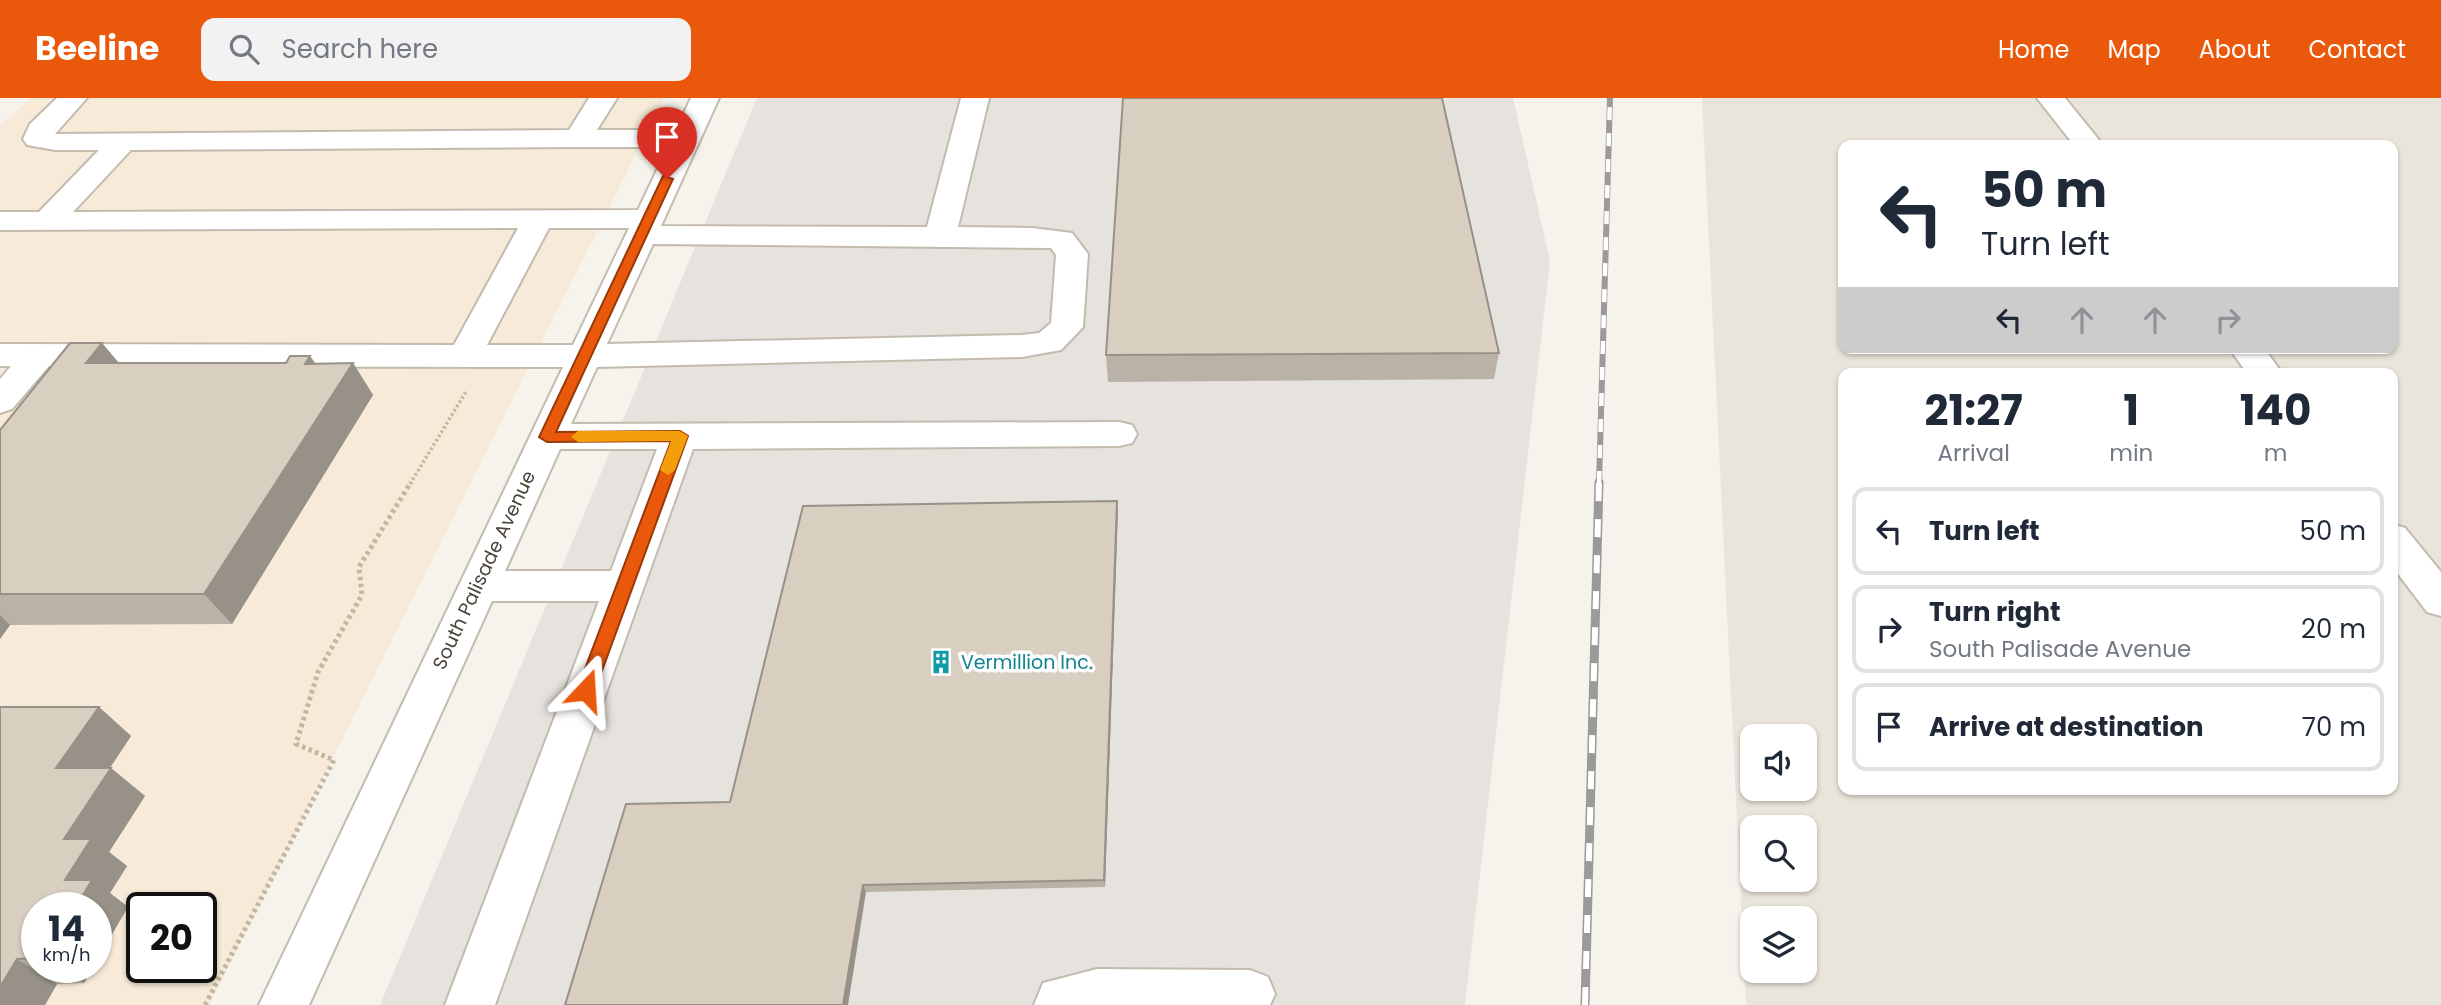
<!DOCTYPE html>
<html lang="en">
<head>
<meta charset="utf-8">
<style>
	body { margin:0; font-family:Poppins,sans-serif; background:#f2f2f3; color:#1f2937; height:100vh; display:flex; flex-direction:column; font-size:26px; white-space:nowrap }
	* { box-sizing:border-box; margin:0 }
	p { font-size:23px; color:#747a83 }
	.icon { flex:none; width:38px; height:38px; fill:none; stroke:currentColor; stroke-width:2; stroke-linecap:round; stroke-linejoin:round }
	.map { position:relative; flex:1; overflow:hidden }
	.panel { position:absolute; left:1838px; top:270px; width:560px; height:427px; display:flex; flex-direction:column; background:#fff; border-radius:14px; box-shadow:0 2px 5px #0004 }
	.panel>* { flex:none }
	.top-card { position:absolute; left:1838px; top:42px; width:560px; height:214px; border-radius:14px; box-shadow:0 2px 5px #0004; background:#fff; color:#1f2937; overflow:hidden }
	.tools { position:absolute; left:1740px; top:626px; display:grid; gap:14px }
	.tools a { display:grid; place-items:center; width:77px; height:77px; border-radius:14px; background:#fff; box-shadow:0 2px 5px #0004; font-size:35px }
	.speed { position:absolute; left:21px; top:794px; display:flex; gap:14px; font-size:35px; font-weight:700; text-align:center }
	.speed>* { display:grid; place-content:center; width:91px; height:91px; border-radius:50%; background:#fff; box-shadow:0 2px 5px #0004; line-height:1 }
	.speed small { font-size:18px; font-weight:400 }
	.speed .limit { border:4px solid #111; border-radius:10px; background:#fff; color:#111 }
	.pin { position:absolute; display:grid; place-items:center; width:60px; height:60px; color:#fff; margin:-72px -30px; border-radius:50% 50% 50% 0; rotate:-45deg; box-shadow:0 0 7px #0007 }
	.pin .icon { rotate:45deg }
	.me { position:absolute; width:77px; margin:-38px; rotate:20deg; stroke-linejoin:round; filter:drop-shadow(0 0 5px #0008) }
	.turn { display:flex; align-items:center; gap:24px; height:147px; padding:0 28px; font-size:32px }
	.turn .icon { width:91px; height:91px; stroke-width:2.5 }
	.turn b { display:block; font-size:49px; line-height:60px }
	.lanes { display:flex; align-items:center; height:66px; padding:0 28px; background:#0003; justify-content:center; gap:35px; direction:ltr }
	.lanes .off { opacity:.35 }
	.eta { display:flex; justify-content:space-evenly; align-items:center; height:119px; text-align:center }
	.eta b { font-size:42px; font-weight:700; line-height:49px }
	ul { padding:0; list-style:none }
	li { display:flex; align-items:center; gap:21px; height:88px; margin:0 14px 10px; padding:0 14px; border:4px solid #e0e1e3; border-radius:14px }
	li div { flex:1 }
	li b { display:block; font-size:26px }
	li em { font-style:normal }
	header { display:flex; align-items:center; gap:42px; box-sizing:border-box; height:98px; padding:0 35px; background:#ea580c; color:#fff }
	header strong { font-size:33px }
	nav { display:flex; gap:38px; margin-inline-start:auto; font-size:24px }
	.search { width:490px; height:63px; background:#f2f2f3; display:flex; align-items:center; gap:18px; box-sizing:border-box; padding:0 24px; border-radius:14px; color:#747a83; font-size:26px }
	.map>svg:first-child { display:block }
	.residential { fill:#eae5da; fill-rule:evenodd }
	.commercial { fill:#f7ead8; fill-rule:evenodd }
	.industrial { fill:#e6e2dd }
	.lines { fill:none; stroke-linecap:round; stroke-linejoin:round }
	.minor-casing { stroke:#c2bbae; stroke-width:4 }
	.path-far1 { stroke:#c4b79f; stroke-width:3.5; stroke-dasharray:2.5 2.5; stroke-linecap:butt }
	.path { stroke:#c4b79f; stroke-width:5; stroke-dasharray:3.5 3.5; stroke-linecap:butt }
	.minor { fill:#fff; fill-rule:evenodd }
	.rail-far1-casing { stroke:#9a9a9a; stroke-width:6 }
	.rail-casing { stroke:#9a9a9a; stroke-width:9 }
	.rail-far1 { stroke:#fff; stroke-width:4.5; stroke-dasharray:13; stroke-linecap:butt }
	.rail { stroke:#fff; stroke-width:6; stroke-dasharray:18; stroke-linecap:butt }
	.wall { fill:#bab2a6 }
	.shaded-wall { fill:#979187 }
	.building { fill:#d8cfc1; stroke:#979187; stroke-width:2 }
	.route { fill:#ea580c; stroke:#983908; stroke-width:2 }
	.slow { fill:#f59e0b }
	.labels { text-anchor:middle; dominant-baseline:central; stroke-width:7; stroke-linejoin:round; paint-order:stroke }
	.street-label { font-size:19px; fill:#4b4439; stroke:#fff }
	.culture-label { font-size:19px; fill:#0d838f; stroke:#fff; text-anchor:start }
</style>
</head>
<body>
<header>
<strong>Beeline</strong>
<div class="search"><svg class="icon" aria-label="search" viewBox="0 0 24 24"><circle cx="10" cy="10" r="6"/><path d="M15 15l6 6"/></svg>Search here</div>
<nav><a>Home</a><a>Map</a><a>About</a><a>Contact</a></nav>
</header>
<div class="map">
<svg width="2441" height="907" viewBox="0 0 2441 907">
	<rect width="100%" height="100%" fill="#f6f3ec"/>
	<path class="residential" d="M1702 0H2441V907H1746ZM1843 47H2392V250H1843ZM1843 275H2392V691H1843ZM1752 639H1804V691H1752ZM1752 730H1804V782H1752ZM1752 821H1804V873H1752Z"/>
	<path class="commercial" d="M31 0H664L209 907H0V28ZM37 810H96V870H37ZM142 810H201V870H142Z"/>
	<polygon class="industrial" points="757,0 1513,0 1550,163 1465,907 380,907"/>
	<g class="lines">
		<g class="minor-casing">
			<g id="minor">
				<path d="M57 0H87L55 36 569 32 589 0H617L597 32H676L691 0H719L661 128 927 129 961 0H989L958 129 1032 130 1072 135 1088 156 1083 229 1061 252 1022 259 597 269 571 326 1119 324 1132 327 1137 336 1132 345 1119 348 693 351 495 907H445L599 503H492L309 907H259L563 269 49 268 12 311 0 315V281L11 268H0V246L454 247 518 130 0 132V114H39L99 52H55L27 47 23 41 30 26ZM577 49H668L638 112 73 114 131 52ZM549 130H629L573 247H487ZM653 146 1051 150 1056 157 1051 225 1039 235 1022 237 607 246ZM560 351H657L611 473H505Z"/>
				<polygon points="2037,0 2065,0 2103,47 2074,47"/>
				<polygon points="2229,250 2264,250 2282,275 2247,275"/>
				<polygon points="2392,426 2405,430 2441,474 2441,518 2427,514 2392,468"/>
				<polygon points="1097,871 1250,872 1268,879 1275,896 1270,907 1034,907 1043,885"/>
			</g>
		</g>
		<polyline class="path-far1" points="410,386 467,292"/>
		<polyline class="path" points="205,907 334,662 296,646 318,574 362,497 359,469 411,384"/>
		<use href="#minor" class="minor"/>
		<g class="rail-far1-casing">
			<polyline id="rail-far1" points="1599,386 1610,0"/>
		</g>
		<g class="rail-casing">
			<polyline id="rail" points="1585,907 1599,384"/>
		</g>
		<use href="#rail-far1" class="rail-far1"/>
		<use href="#rail" class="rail"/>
	</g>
	<g class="wall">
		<polygon points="102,245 119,265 286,265 310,258 316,266 353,265 373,297 232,526 10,527 0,541 0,332"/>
		<polygon points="1499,255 1494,281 1108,284 1106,257"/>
		<polygon points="1118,411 1105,789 866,794 730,704"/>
		<polygon points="99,609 131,638 110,670 145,698 109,754 127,768 110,795 128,809 37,810 37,870 93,870 84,885 57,886 45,907 0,907"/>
	</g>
	<g class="shaded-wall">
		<polygon points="102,245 128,276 86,265"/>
		<polygon points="310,258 331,290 305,266"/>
		<polygon points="353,265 373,297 232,526 204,496"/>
		<polygon points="1117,403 1118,411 1105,789 1104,782"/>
		<polygon points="0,517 10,527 0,541"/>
		<polygon points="99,609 131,638 91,698 56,670"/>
		<polygon points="111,670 145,698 109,754 127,768 110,795 128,809 96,864 96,810 75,810 65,782 64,741"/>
		<polygon points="863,787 866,794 848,907 843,907"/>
		<polygon points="17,861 57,886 45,907 0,907 0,889"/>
		<polygon points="61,870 93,870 84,885"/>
	</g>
	<g class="building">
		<polygon points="1123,0 1442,0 1499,255 1106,257"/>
		<polygon points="70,245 102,245 86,265 286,265 290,258 310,258 305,266 353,265 204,496 0,496 0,332"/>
		<polygon points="1117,403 1104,782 863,787 843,907 565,907 626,706 730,704 803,408"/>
		<polygon points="0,609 99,609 56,670 111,670 64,741 91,741 65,782 92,782 75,810 37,810 37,860 17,861 0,889"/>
	</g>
	<polygon class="route" points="663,78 673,81 556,334 680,333 688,338 595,592 586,600 577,592 671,343 547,344 539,339"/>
	<polygon class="slow" points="578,333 680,333 688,338 675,372 668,377 660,372 671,343 578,344 571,339"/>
	<defs>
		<g id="building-bare" transform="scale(1.89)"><path d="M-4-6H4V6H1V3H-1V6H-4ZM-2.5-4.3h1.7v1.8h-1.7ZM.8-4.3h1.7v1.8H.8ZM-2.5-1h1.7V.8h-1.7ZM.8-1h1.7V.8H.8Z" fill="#0f9aa8" stroke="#fff" stroke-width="2.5" paint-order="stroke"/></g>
	</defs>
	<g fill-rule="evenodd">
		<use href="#building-bare" x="941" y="564"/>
	</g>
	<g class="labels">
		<g class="street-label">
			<text transform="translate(484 472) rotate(-65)">South Palisade Avenue</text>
		</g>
		<g class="culture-label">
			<text x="961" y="564">Vermillion Inc.</text>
		</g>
	</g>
</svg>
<div class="tools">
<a><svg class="icon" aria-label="sound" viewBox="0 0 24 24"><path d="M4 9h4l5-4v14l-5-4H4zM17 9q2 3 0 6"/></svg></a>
<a><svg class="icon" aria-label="search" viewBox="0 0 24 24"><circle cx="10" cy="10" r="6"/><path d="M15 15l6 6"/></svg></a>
<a><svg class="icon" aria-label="layers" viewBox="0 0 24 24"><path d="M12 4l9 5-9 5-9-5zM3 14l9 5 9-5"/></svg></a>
</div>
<div class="speed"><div>14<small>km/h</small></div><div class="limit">20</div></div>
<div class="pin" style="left:667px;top:81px;background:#d93025"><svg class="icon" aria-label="arrive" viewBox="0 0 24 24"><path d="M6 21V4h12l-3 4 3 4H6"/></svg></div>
<svg class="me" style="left:586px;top:592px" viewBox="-20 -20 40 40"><path d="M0-17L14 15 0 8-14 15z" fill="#ea580c" stroke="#fff" stroke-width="4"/></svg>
<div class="top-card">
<div class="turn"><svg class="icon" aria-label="left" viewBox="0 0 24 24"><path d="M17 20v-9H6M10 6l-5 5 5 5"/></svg><div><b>50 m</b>Turn left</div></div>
<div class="lanes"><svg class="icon" aria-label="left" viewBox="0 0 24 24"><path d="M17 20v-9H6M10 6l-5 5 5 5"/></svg><svg class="icon off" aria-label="ahead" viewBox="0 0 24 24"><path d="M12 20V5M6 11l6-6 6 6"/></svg><svg class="icon off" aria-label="ahead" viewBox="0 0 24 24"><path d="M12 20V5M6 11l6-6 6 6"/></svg><svg class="icon off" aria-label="right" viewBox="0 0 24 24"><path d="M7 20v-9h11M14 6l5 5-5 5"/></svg></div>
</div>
<section class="panel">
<div class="eta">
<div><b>21:27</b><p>Arrival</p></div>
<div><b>1</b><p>min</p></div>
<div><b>140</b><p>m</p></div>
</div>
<ul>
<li><svg class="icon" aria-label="left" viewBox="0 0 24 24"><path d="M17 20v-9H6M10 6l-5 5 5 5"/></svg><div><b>Turn left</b></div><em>50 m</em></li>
<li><svg class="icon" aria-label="right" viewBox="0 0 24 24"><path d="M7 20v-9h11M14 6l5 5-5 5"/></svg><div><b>Turn right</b><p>South Palisade Avenue</p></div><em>20 m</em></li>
<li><svg class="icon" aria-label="arrive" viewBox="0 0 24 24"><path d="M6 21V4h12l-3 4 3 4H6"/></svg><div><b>Arrive at destination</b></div><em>70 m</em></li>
</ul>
</section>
</div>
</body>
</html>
